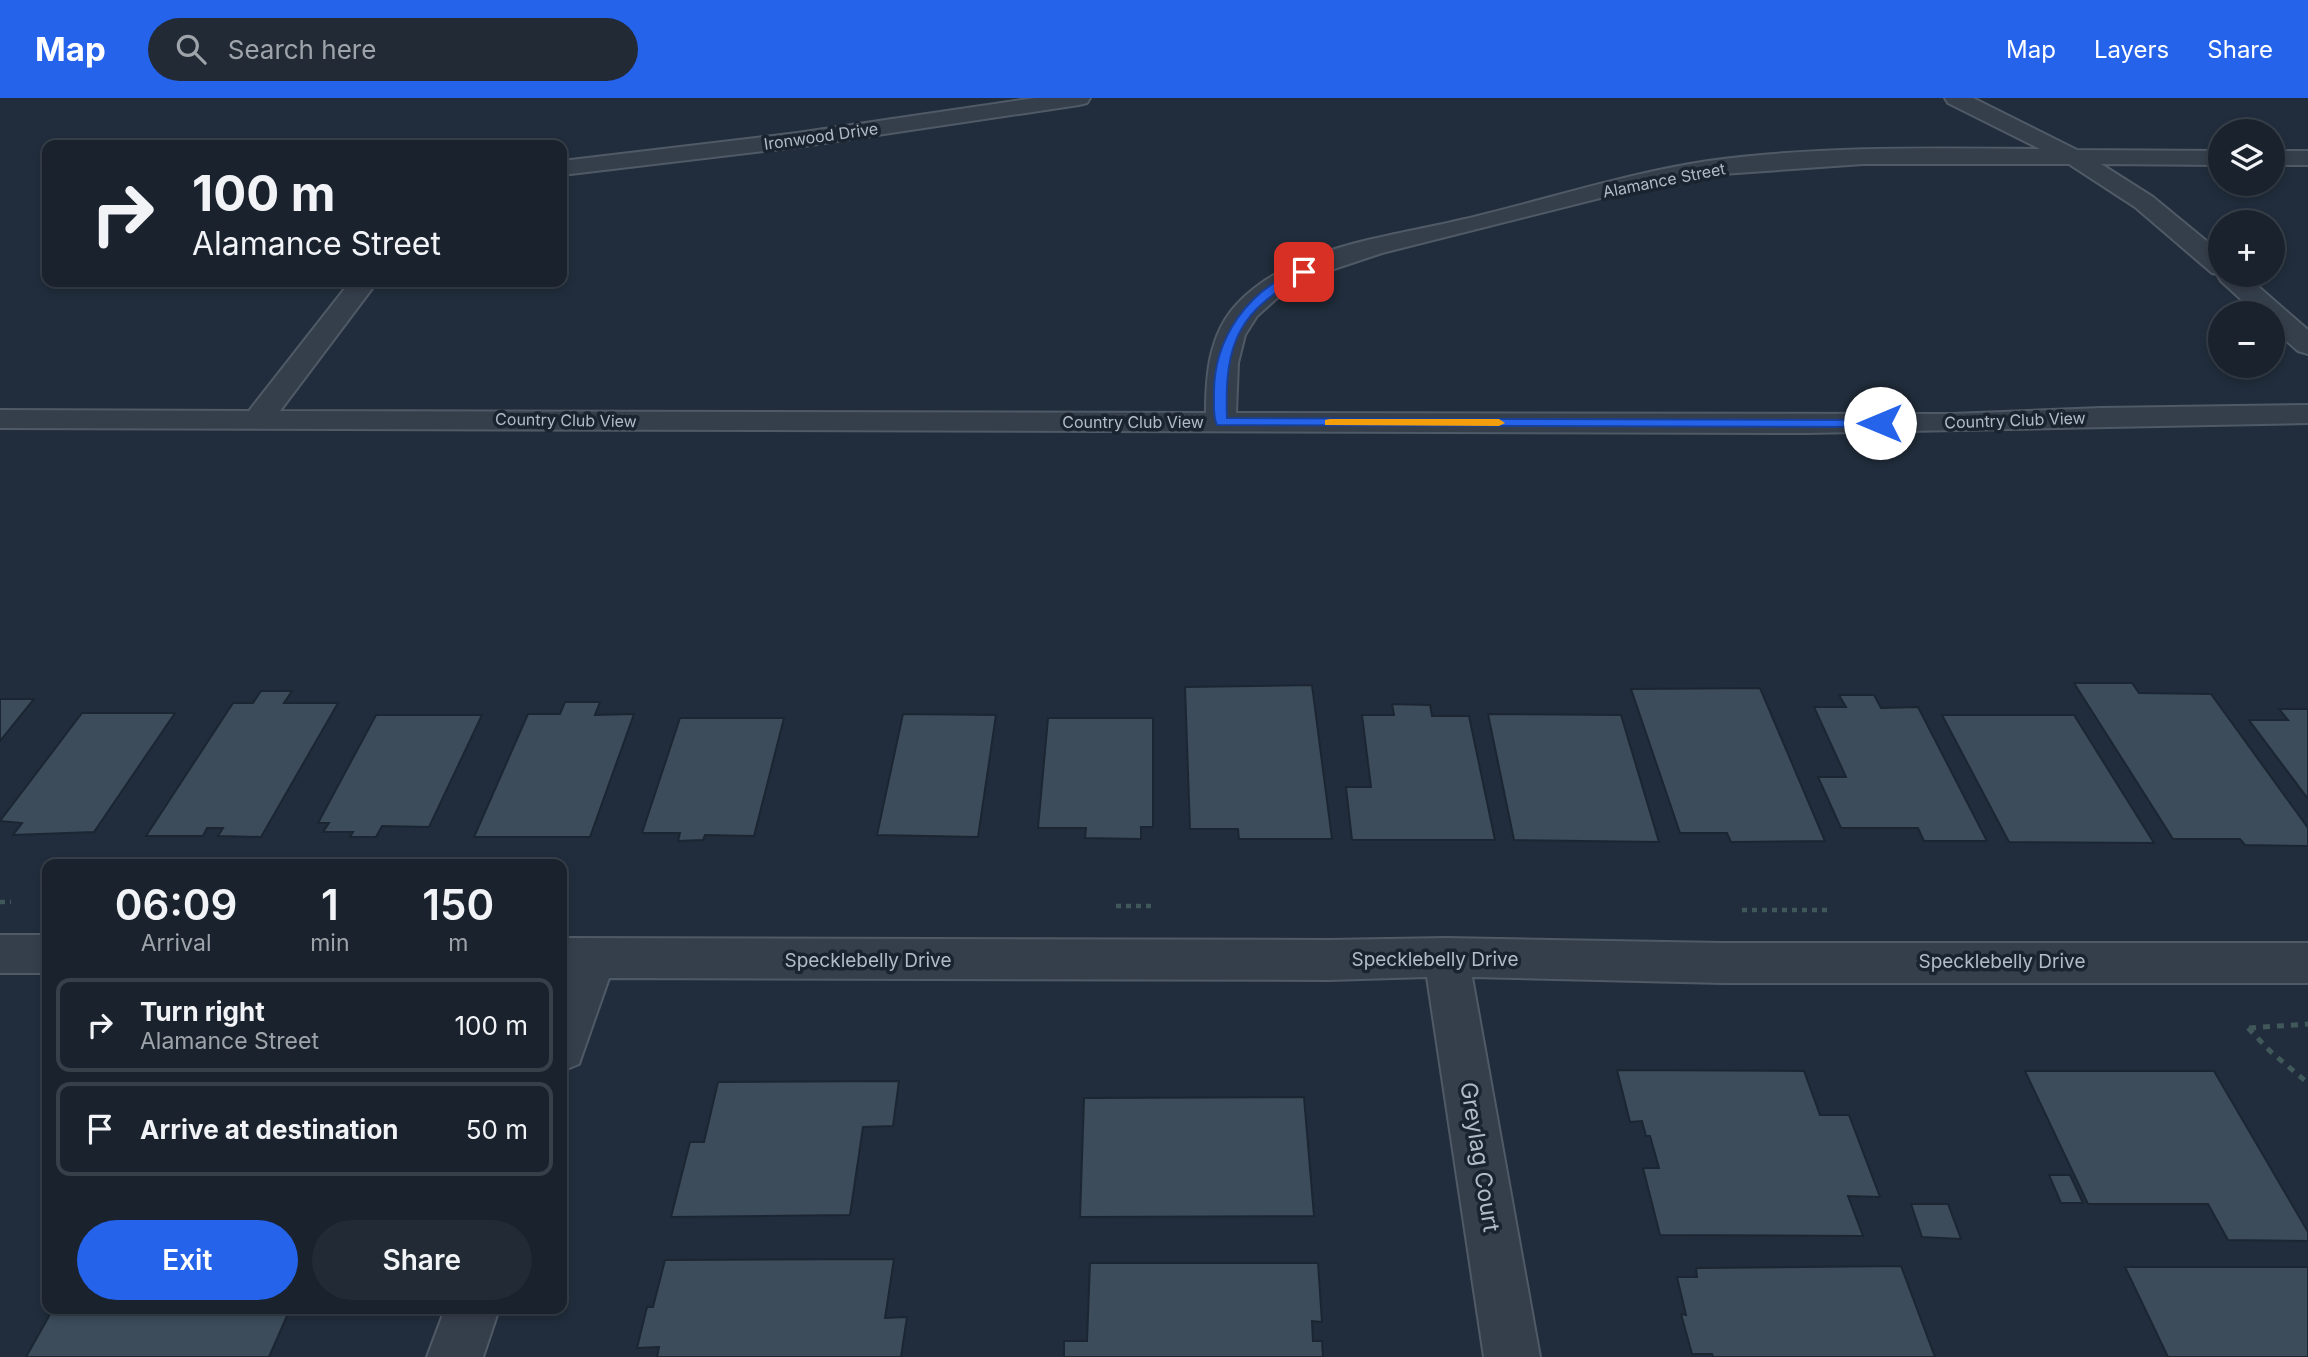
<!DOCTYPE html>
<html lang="en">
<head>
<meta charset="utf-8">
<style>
	body { margin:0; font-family:Inter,sans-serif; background:#222a35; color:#f1f3f6; height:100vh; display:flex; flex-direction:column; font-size:26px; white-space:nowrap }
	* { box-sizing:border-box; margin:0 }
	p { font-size:23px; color:#9fa4aa }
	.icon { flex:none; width:38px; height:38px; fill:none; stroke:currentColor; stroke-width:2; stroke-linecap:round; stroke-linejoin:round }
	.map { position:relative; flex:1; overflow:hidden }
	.details { position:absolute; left:42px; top:761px; width:525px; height:455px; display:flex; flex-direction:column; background:#19222d; border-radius:14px; box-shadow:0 4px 10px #0003,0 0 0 2px #373f49 }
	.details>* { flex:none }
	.banner { position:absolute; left:42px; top:42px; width:525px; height:147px; border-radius:14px; box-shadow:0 4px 10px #0003,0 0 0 2px #373f49; background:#19222d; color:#f1f3f6; overflow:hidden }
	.fabs { position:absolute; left:2208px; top:21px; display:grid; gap:14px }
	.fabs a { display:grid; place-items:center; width:77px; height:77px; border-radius:50%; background:#19222d; box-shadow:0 4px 10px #0003,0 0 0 2px #373f49; font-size:35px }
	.pin { position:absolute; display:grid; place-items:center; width:60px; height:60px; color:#fff; margin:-30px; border-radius:14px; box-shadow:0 4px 10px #0006 }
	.me { position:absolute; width:77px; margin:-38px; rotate:270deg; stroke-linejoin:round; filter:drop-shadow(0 0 5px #0008) }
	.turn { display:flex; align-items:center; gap:24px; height:147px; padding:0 35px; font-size:32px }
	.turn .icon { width:91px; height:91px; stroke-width:2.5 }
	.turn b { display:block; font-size:49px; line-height:60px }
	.eta { display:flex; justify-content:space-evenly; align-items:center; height:119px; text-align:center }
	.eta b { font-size:42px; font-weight:600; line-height:49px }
	.primary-button { display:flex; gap:14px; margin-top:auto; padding:14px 35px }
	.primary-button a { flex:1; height:80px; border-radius:42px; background:#2563eb; color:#fff; font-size:28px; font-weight:600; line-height:80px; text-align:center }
	.primary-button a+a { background:#222a35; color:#f1f3f6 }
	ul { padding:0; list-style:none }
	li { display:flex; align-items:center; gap:21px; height:94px; margin:0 14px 10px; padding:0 21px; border:4px solid #373f49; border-radius:14px }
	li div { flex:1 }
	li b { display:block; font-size:26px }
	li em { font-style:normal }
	header { display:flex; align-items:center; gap:42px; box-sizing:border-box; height:98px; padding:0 35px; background:#2563eb; color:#fff }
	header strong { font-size:33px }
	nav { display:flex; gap:38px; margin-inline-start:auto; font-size:24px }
	.search { width:490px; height:63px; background:#222a35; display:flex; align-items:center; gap:18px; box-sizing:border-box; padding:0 24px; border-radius:38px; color:#9fa4aa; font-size:26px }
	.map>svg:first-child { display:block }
	.building { fill:#3c4c5b; stroke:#1c2632; stroke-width:2 }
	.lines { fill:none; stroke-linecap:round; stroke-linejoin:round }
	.minor-casing { stroke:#505a66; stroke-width:4 }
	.path-far1 { stroke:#40585a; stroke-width:4.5; stroke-dasharray:5 5; stroke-linecap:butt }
	.path { stroke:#40585a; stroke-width:5; stroke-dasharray:7 7; stroke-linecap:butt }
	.minor { fill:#353f4c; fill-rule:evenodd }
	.route { fill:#2563eb; stroke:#184099; stroke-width:2 }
	.slow { fill:#f59e0b }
	.labels { text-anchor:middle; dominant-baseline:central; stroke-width:7; stroke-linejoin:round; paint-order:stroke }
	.far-street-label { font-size:16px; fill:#b0bac8; stroke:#1a2430 }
	.street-label { font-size:19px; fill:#b0bac8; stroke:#1a2430 }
	.near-street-label { font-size:23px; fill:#b0bac8; stroke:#1a2430 }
</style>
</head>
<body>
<header>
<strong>Map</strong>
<div class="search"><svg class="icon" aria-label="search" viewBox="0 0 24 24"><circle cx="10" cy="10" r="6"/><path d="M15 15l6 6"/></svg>Search here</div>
<nav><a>Map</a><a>Layers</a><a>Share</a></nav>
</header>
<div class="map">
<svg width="2308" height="1259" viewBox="0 0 2308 1259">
	<rect width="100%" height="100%" fill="#212d3c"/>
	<g class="building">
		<polygon points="2074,585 2132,585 2139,595 2211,596 2308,730 2308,748 2245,747 2240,741 2173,741"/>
		<polygon points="1312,587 1332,741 1239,741 1238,731 1190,731 1185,589"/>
		<polygon points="1760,590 1825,743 1731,744 1727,735 1680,735 1631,591"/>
		<polygon points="261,593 292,593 284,605 338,605 261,739 218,738 223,730 207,730 203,738 146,738 233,605 253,605"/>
		<polygon points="1839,597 1874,597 1881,610 1918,609 1987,743 1924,743 1918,730 1841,730 1818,679 1846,679 1814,609 1846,609"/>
		<polygon points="0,601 34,601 0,643"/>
		<polygon points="565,604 600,604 595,617 634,616 590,739 474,739 528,616 560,616"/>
		<polygon points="1392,606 1430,607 1432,618 1469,618 1495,742 1352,742 1346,689 1371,689 1362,617 1394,617"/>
		<polygon points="2279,611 2308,611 2308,701 2249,622 2288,622"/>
		<polygon points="82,615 175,615 94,734 13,737 22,725 0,723"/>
		<polygon points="903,616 996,617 978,739 877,737"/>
		<polygon points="1488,616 1621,617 1659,744 1514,742"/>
		<polygon points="376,617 482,617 429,729 382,728 376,739 350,739 353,734 323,734 329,725 318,725"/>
		<polygon points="1942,617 2074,617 2154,745 2009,744"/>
		<polygon points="680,620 784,620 754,738 705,737 703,742 678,743 680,735 642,735"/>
		<polygon points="1048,620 1153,620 1153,729 1141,729 1141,741 1085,740 1086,730 1038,730"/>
		<polygon points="1617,972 1804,973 1820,1017 1849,1017 1880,1099 1848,1098 1863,1138 1660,1137 1643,1070 1659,1070 1650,1038 1646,1038 1642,1023 1630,1024"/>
		<polygon points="2025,973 2214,973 2308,1134 2308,1143 2228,1142 2208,1106 2088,1106"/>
		<polygon points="899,983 893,1028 863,1029 850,1117 671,1119 690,1044 704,1044 718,984"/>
		<polygon points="1304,999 1314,1118 1080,1119 1084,1000"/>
		<polygon points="2049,1077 2070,1077 2083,1105 2061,1105"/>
		<polygon points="1911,1106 1948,1106 1961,1141 1922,1139"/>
		<polygon points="894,1161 885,1220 907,1219 901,1259 657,1259 659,1249 637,1250 647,1209 653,1209 665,1162"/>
		<polygon points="1090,1165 1318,1165 1322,1224 1312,1223 1313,1243 1322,1243 1323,1259 1064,1259 1064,1243 1087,1243"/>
		<polygon points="1901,1168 1935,1259 1713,1259 1712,1256 1692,1256 1681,1216 1686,1217 1677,1179 1697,1179 1696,1170"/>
		<polygon points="2125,1169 2308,1169 2308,1259 2168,1259"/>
		<polygon points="53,1211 290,1211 269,1259 26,1259"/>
	</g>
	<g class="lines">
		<g class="minor-casing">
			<g id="minor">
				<polygon points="1035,0 1090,0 1087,5 1079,7 797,49 562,77 562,63 797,35"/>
				<path d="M1945 0H1973L2077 52 2221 53V67L2101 66 2153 99 2221 155V177H2245L2308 232V256L2298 253 2273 231V215H2256L2221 183 2217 176 2212 175 2135 109 2069 66H1863L1708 77 1636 91 1382 155 1328 173 1301 185 1277 200 1257 218 1245 237 1238 265 1236 315 1952 316 2101 310 2308 307V325L1807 335 0 330V312L249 313 350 184H377L280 313 1206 315C1206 277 1209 236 1237 206 1291 149 1384 140 1456 123 1540 104 1622 76 1708 63 1818 48 1930 50 2040 51L1948 5Z"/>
				<rect x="2273" y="53" width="35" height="14"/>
				<rect x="0" y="837" width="47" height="38"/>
				<polygon points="562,840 1329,842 1446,840 1723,845 2308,845 2308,885 1723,885 1472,879 1540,1259 1484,1259 1427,879 1329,882 609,880 579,966 562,973"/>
				<polygon points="445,1211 499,1211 483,1259 427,1259"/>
			</g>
		</g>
		<g class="path-far1">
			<polyline points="0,804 11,804"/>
			<polyline points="1116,808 1152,808"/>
			<polyline points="1742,812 1831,812"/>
		</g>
		<g class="path">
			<polyline points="2248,930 2271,954 2308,985"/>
			<polyline points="2249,930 2308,926"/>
		</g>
		<use href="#minor" class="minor"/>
	</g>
	<path class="route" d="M1304 171 1308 172V176C1239 211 1224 244 1227 320L1880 322 1886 325 1880 329 1217 327C1213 319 1214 309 1214 300 1212 242 1248 189 1304 171Z"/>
	<polygon class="slow" points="1330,321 1499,321 1505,325 1499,328 1325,327 1325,322"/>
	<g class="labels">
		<g class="far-street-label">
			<text transform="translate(821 38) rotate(-8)">Ironwood Drive</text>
			<text transform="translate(1664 82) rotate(-11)">Alamance Street</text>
			<text transform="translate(566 322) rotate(1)">Country Club View</text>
			<text transform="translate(2015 322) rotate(-2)">Country Club View</text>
			<text x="1133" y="324">Country Club View</text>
		</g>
		<g class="street-label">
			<text x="1435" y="861">Specklebelly Drive</text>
			<text x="868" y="862">Specklebelly Drive</text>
			<text x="2002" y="863">Specklebelly Drive</text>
		</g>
		<g class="near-street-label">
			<text transform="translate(1480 1059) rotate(81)">Greylag Court</text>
		</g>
	</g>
</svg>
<div class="fabs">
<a><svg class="icon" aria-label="layers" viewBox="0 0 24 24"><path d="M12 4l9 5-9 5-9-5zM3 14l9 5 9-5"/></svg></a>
<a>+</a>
<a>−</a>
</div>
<div class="pin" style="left:1304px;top:174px;background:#d93025"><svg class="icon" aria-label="arrive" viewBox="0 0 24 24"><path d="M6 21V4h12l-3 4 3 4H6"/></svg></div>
<svg class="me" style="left:1880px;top:325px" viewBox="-20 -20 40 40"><circle r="19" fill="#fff"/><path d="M0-13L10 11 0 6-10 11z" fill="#2563eb"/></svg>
<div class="banner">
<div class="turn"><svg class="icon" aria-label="right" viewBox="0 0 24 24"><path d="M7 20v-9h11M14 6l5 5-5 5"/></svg><div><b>100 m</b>Alamance Street</div></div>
</div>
<section class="details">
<div class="eta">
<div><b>06:09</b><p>Arrival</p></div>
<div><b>1</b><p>min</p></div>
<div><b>150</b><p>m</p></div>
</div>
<ul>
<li><svg class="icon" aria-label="right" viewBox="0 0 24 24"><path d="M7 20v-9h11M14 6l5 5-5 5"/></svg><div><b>Turn right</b><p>Alamance Street</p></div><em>100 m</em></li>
<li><svg class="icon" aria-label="arrive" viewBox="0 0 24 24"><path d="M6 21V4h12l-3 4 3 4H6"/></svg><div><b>Arrive at destination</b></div><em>50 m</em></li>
</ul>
<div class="primary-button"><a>Exit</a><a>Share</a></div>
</section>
</div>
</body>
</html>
